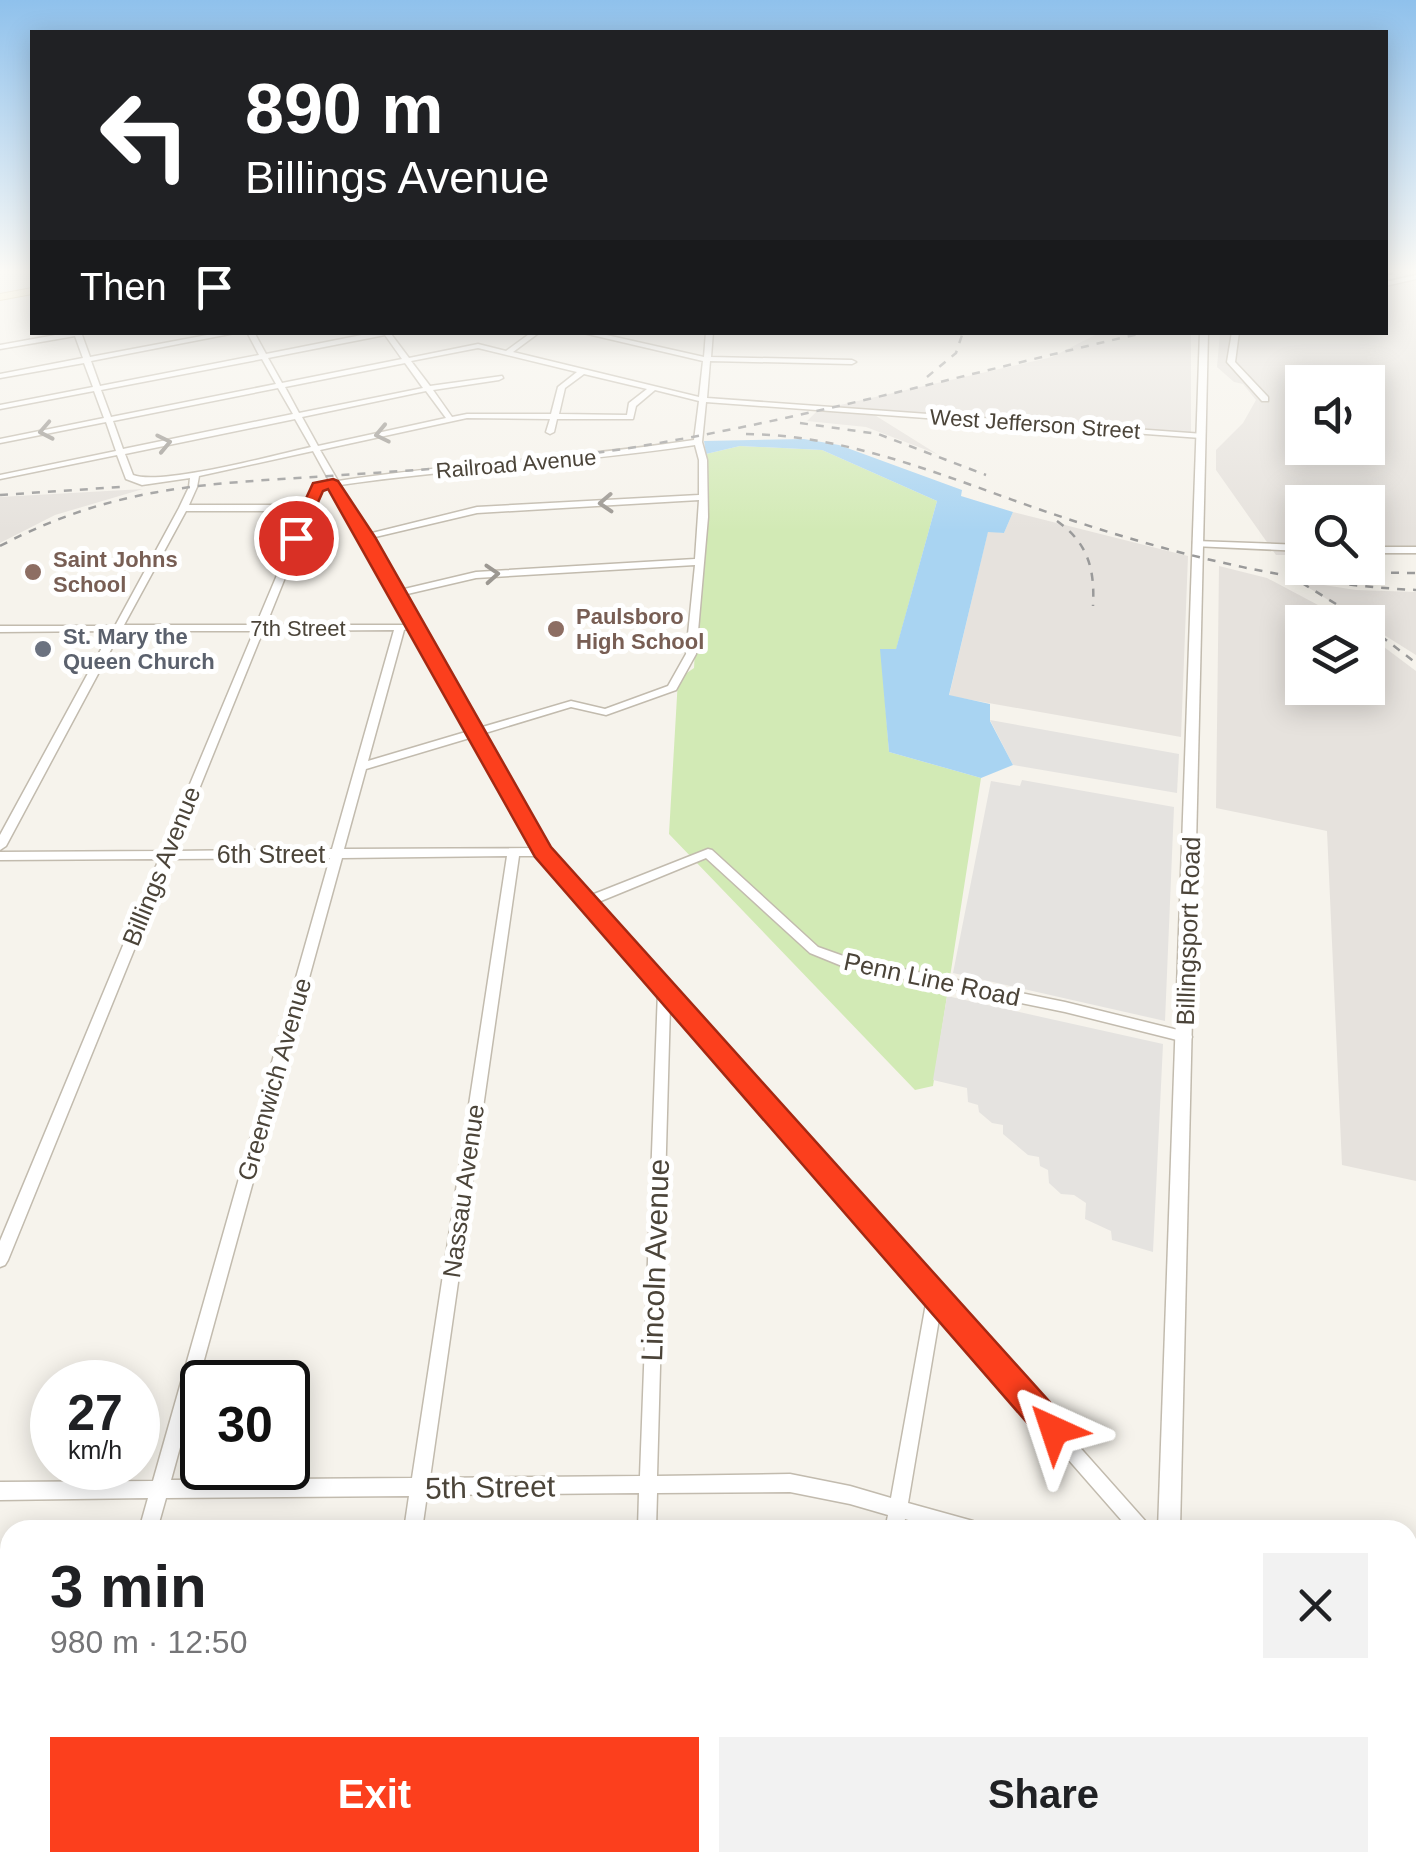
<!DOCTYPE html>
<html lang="en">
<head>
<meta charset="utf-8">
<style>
	body { margin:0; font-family:Arial,sans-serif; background:#f2f2f2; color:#202124; height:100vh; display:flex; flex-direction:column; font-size:38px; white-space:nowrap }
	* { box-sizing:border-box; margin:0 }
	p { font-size:32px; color:#757577 }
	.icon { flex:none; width:55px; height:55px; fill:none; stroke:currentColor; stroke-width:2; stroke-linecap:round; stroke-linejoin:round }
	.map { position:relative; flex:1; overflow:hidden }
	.drawer { position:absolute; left:0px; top:1520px; width:1418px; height:352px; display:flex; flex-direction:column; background:#fff; border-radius:30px 30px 0 0; box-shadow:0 5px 25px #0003 }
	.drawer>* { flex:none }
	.guide { position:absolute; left:30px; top:30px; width:1358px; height:305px; border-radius:0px; box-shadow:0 5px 25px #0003; background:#202124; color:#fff; overflow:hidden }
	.tools { position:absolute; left:1285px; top:365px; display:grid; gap:20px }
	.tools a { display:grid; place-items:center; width:100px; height:100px; border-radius:0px; background:#fff; box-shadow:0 5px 25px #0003; font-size:50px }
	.speed { position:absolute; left:30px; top:1360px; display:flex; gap:20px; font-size:50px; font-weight:700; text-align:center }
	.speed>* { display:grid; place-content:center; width:130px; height:130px; border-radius:50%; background:#fff; box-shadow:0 5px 25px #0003; line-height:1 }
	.speed small { font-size:25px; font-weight:400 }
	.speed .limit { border:5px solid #111; border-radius:15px; background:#fff; color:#111 }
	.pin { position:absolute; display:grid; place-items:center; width:85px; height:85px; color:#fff; margin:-42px; border:5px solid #fff; border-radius:50%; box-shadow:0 2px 10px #0007 }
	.me { position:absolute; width:110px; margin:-55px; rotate:318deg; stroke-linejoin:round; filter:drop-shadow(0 0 8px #0008) }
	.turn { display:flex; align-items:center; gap:35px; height:210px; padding:0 50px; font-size:45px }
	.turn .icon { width:130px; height:130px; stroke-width:2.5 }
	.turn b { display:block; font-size:70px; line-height:85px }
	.then { display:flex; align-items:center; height:95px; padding:0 50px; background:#0003; gap:20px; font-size:38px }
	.round { display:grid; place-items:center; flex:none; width:105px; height:105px; border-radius:0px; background:#f2f2f2 }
	.head { display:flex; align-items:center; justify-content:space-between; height:170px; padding:0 50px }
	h1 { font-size:60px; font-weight:700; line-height:75px }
	.action { display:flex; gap:20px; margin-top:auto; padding:20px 50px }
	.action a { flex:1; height:115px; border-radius:0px; background:#fc3f1d; color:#fff; font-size:40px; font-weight:700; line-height:115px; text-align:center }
	.action a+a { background:#f2f2f2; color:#202124 }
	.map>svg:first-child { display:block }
	.industrial { fill:#e6e2dd; fill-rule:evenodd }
	.green { fill:#d2eab5 }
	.parking { fill:#e5e3e0 }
	.water { fill:#a9d4f2 }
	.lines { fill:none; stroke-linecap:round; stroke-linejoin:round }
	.minor-casing { stroke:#c2bbae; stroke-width:3 }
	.tertiary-casing { stroke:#c2bbae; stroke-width:3 }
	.secondary-casing { stroke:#d6c79b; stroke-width:2 }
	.minor { fill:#fff; fill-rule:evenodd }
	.tertiary { fill:#fff; fill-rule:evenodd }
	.secondary { fill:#fff3cd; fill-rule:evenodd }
	.rail { stroke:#9a9a9a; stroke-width:2.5; stroke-dasharray:8 8; stroke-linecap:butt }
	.oneway { stroke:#9c9892 }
	.route { fill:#fc3f1d; stroke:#a42913; stroke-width:2.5 }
	.education-dot { fill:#8d6e63; stroke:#fff; stroke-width:4 }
	.worship-dot { fill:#6b7280; stroke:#fff; stroke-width:4 }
	.labels { text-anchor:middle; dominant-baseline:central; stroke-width:10; stroke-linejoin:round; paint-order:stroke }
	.far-street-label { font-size:22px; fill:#4b4439; stroke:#fff }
	.far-education-label { font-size:22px; font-weight:bold; fill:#785e54; stroke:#fff; text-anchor:start }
	.far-worship-label { font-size:22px; font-weight:bold; fill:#5b616d; stroke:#fff; text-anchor:start }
	.street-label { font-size:25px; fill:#4b4439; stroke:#fff }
	.near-street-label { font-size:30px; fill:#4b4439; stroke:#fff }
</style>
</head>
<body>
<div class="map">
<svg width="1416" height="1871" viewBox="0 0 1416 1871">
	<rect width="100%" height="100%" fill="#f6f3ec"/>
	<g class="industrial">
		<path d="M1416 273V555H1368V502H1302V555H1276L1216 470V450L1243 423 1256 400 1243 384 1234 382 1217 367 1220 333 1385 332V280ZM1302 382H1368V448H1302Z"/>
		<polygon points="1099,333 1191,333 1191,436 873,414 937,454 866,427 807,421 818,410 1052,357"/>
		<polygon points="143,489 55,515 0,543 0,497"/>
		<polygon points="1013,512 1188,556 1181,737 949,696 988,531 1004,533"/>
		<polygon points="1219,566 1267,578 1350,622 1302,622 1302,688 1368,688 1368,635 1416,671 1416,1181 1342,1165 1327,831 1216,808"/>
		<polygon points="1298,581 1356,590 1416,592 1416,655"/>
	</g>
	<polygon class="green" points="740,446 822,450 937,501 896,650 881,649 889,752 981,778 933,1086 915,1090 669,834 678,679 694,668 706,454"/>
	<g class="parking">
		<polygon points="990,720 1179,754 1177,793 1013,765"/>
		<polygon points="1022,780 1174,807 1165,1021 953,973 991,781 1020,786"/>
		<polygon points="947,996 1163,1044 1153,1252 1112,1240 1111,1231 1085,1219 1086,1203 1074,1195 1061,1194 1049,1183 1048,1170 1040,1166 1039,1157 1028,1155 1003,1134 1003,1125 992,1123 979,1112 978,1105 968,1102 967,1088 933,1080"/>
	</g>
	<polygon class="water" points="804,439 839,445 962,490 961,496 1013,512 1004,533 988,532 949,695 990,704 990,721 1013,765 981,778 889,752 880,649 896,649 937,501 822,450 740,446 706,454 704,441"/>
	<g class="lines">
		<g class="minor-casing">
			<g id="minor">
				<polygon points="1416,275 1416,279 1385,286 1385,282"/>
				<path d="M72 332H84L82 335 90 357 223 332H240L91 361 100 386 259 355 247 332H254L266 354 377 332H394L391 334 409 358 478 344 506 351 532 332H540L513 352 699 397 703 361 579 332H593L704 357 706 332H713L711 357 852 360 856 362 852 364 710 361 707 398 1204 434 1205 436 1201 438 706 402 702 442 707 460 708 517 696 654 676 690 606 715 571 707 482 734 547 849 589 896 708 849 712 850 818 947 849 958 1065 1002 1190 1033 1192 1037 1190 1041 1185 1042 1065 1012 842 966 810 953 706 858 596 903 1148 1524 1151 1530H1130L940 1313 908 1503 973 1521 979 1524 982 1530H942L905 1519 903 1530H885L888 1515 850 1504 790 1492 657 1493 656 1530H638L639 1493 427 1495 422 1530H404L409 1496 166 1498 157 1530H139L148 1498 0 1500V1482L153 1481 330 858 171 859 8 1260 5 1265 0 1267V1241L159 859 0 860V852L162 851 254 631H121L6 846 0 850V835L111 631 0 632V626H115L179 508 189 487 190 478 142 485 126 479 117 455 0 479V475L116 451 106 422 0 443V439L104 418 94 391 0 409V405L93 387 84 363 0 378V374L83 358 75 336 0 349V345ZM385 335 402 359 282 383 268 358ZM478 348 577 372 558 387 551 414H467L452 417 433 390 499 380 503 378 502 376 430 386 411 361ZM262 359 276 384 111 417 101 390ZM405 363 423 388 299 413 285 387ZM584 374 647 389 629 403 627 415 559 414 565 388ZM278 388 293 414 123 449 113 421ZM655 390 699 401 694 440C576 458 456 463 338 481L320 450 467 418 550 419 546 432 550 434 554 432 557 419H633L636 406ZM426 391 446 418 318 446 302 417ZM295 419 311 447C275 455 161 486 133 475L125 454ZM695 445 699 460V495L477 507 368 534 340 485C458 468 577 463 695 445ZM313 451 330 482 315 484 306 505H189L197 487 199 476ZM333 486 410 625H266L321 488ZM699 500 695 559 476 572 400 590 371 538 477 513ZM186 511H304L256 625H124ZM695 565 686 654 668 686 605 709 571 701 479 728 403 595 476 578ZM412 627 469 731 368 761 404 630ZM394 630 332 849 174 851 263 631ZM473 737 535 848 344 849 366 769ZM507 856 412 1478 171 1480 342 858ZM519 856H540L658 991 640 1476 430 1478ZM670 1005 927 1298 891 1498 850 1486 790 1474 657 1476Z"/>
				<polygon points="1232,332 1239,332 1235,362 1268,397 1268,401 1262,401 1227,362"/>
				<polygon points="1196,541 1302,545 1302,551 1193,546 1193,542"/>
				<rect x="1368" y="547" width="48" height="6"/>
				<polygon points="1408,1818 1416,1821 1416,1847 1408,1843"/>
				<polygon points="45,1862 66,1862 64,1871 42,1871"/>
				<polygon points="350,1862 371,1862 371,1871 349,1871"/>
				<polygon points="630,1862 650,1862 651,1871 629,1871"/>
				<polygon points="828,1862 849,1862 849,1871 827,1871"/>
				<polygon points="1150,1862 1170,1862 1171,1871 1149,1871"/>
				<polygon points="1229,1862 1271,1862 1277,1871 1235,1871 1232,1869"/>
			</g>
		</g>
		<g class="tertiary-casing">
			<polygon id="tertiary" points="1200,332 1208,332 1180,1530 1158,1530"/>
		</g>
		<g class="secondary-casing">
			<polygon id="secondary" points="32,288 32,294 0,300 0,294"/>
		</g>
		<use href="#minor" class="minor"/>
		<use href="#tertiary" class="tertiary"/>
		<use href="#secondary" class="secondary"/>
		<g class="rail">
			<polyline points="1385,275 1410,269"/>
			<polyline points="927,377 956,353 963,332"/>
			<polyline points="800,423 878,434 986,475"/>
			<path d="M746 434C854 435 952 480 1053 514 1171 554 1291 584 1416 590"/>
			<polyline points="0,495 120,487"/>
			<path d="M1057 521C1088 543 1095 569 1093 606"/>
			<path d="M0 546C114 486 204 484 329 476 427 469 525 464 623 449 799 421 973 372 1147 332"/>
			<polyline points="1343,572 1416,573"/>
			<polyline points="1302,583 1365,622"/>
			<polyline points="1368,626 1416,663"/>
		</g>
	</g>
	<defs><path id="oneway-chevron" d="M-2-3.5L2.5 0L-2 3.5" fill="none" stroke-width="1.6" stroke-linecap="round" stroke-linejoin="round" transform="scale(2.5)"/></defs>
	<g class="oneway">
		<use href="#oneway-chevron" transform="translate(46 431) rotate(169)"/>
		<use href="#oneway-chevron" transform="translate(382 434) rotate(168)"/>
		<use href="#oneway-chevron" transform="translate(164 443) rotate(-12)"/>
		<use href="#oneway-chevron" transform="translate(606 503) rotate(177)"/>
		<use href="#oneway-chevron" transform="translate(492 574) rotate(-4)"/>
	</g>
	<linearGradient id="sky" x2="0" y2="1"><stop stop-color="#8fc1ec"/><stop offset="0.51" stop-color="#fbfaf6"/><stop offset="1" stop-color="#fbfaf6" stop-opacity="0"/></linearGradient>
	<rect width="1416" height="531" fill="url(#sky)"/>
	<polygon class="route" points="333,479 338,481 375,537 551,847 1065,1419 1069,1430 1065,1441 1054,1445 1043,1441 535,857 328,489 323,491 301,541 290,541 288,538 313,483"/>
	<g class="education-dot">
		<circle cx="33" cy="572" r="10"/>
		<circle cx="556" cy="629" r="10"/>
	</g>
	<circle class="worship-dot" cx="43" cy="649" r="10"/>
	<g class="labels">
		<g class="far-street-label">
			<text transform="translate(1035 424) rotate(4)">West Jefferson Street</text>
			<text transform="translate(516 464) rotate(-5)">Railroad Avenue</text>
			<text x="298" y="628">7th Street</text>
		</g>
		<g class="far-education-label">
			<text x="53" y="559">Saint Johns<tspan x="53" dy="25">School</tspan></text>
			<text x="576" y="616">Paulsboro<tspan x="576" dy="25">High School</tspan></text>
		</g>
		<g class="far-worship-label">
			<text x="63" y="636">St. Mary the<tspan x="63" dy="25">Queen Church</tspan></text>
		</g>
		<g class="street-label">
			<text x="271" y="854">6th Street</text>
			<text transform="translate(161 866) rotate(-68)">Billings Avenue</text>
			<text transform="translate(1188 931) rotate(-88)">Billingsport Road</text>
			<text transform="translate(932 979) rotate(12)">Penn Line Road</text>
			<text transform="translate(274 1079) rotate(-74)">Greenwich Avenue</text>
			<text transform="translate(463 1191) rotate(-82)">Nassau Avenue</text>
		</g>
		<g class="near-street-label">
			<text transform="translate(655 1260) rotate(-88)">Lincoln Avenue</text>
			<text transform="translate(490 1487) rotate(-1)">5th Street</text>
		</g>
	</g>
</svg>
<div class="tools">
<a><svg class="icon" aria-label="sound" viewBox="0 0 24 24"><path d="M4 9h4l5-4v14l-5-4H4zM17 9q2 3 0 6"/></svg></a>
<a><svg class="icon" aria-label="search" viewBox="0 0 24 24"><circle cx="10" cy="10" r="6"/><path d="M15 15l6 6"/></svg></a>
<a><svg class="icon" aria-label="layers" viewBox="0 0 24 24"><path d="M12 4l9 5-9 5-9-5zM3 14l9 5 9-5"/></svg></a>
</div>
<div class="speed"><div>27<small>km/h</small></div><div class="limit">30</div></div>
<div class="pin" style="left:296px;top:538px;background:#d93025"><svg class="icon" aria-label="arrive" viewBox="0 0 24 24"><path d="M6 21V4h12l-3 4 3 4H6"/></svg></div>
<svg class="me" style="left:1054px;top:1430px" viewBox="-20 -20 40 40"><path d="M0-17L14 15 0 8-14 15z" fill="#fc3f1d" stroke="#fff" stroke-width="4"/></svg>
<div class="guide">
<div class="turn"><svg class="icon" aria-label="left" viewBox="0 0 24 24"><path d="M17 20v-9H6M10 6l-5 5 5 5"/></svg><div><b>890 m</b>Billings Avenue</div></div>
<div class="then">Then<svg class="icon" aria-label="arrive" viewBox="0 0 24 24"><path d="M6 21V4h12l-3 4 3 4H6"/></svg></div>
</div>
<section class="drawer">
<div class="head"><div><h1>3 min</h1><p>980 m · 12:50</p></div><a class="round"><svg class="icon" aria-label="close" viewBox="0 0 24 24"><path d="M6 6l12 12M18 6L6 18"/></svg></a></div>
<div class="action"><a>Exit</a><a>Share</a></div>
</section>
</div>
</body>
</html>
